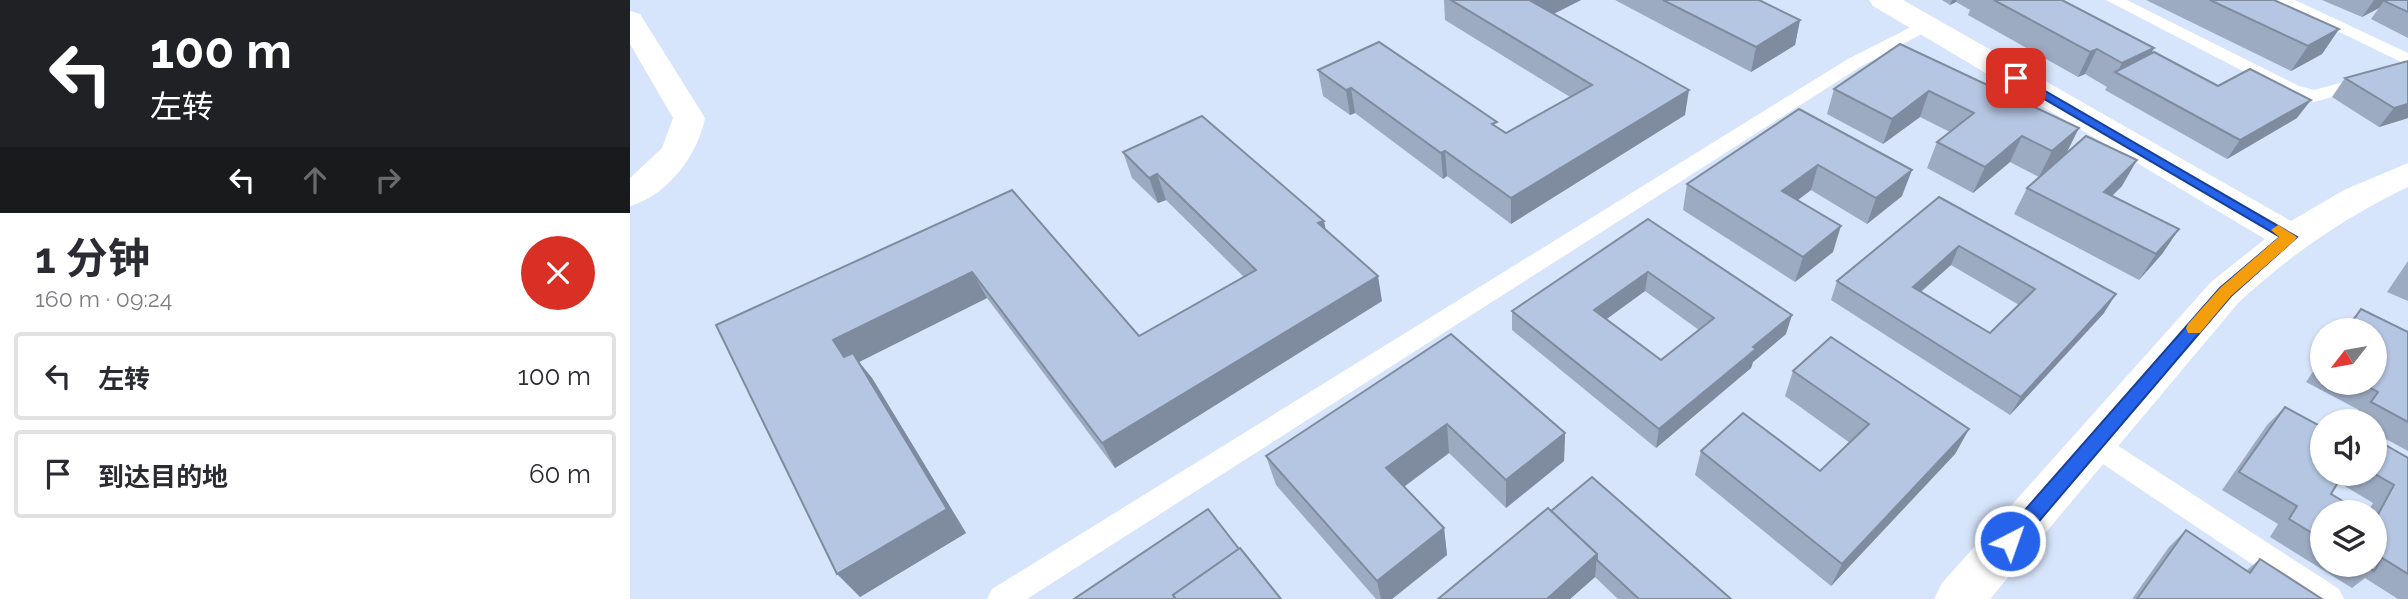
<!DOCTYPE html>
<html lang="zh">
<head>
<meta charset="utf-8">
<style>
	body { margin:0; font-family:Raleway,"Noto Sans SC",sans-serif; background:#f2f2f3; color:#2b2b33; height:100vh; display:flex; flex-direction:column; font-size:26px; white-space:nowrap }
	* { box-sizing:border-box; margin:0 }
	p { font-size:23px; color:#7c7c81 }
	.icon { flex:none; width:38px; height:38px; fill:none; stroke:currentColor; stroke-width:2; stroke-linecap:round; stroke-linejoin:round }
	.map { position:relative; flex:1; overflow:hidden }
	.panel { display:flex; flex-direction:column; background:#fff; width:630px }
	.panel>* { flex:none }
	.banner { background:#202124; color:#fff; overflow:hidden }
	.needle { width:46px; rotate:239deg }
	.fabs { position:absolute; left:1680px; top:318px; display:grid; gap:14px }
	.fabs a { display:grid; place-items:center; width:77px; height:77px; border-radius:50%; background:#fff; box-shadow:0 2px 5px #0004; font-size:35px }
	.pin { position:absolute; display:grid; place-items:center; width:60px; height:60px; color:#fff; margin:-30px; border-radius:14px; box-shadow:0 4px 10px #0006 }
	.me { position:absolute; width:77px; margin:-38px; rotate:41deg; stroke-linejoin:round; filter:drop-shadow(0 0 5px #0008) }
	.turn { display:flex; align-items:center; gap:24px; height:147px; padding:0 35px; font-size:32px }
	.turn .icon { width:91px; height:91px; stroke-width:2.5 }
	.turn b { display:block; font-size:49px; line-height:60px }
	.lanes { display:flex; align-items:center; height:66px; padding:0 35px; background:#0003; justify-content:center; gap:35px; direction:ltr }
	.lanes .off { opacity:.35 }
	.round { display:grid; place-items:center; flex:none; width:74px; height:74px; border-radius:37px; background:#f2f2f3 }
	.overview { display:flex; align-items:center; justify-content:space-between; height:119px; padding:0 35px }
	h1 { font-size:42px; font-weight:700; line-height:52px }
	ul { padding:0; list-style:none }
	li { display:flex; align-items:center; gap:21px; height:88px; margin:0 14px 10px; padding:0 21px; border:4px solid #e1e1e2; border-radius:7px }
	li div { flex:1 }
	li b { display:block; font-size:26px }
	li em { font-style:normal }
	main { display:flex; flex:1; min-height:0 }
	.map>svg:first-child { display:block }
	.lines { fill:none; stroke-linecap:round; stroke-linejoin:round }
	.lane { fill:#fff; fill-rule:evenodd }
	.street { fill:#fff; fill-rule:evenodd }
	.wall { fill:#9caac2; fill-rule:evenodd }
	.shaded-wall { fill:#7f8b9e }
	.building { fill:#b5c6e2; stroke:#7f8b9e; stroke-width:2; fill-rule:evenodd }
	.route { fill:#2563eb; stroke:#184099; stroke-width:2 }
	.slow { fill:#f59e0b }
</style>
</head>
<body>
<main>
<section class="panel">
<div class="banner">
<div class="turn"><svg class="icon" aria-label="left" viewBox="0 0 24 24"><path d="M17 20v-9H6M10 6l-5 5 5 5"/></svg><div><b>100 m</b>左转</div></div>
<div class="lanes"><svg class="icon" aria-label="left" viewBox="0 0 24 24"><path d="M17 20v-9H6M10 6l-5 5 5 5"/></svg><svg class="icon off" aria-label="ahead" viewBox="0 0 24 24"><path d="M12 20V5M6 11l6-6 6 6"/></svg><svg class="icon off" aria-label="right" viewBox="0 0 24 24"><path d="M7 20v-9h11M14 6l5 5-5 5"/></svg></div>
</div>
<div class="overview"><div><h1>1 分钟</h1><p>160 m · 09:24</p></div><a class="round" style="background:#d93025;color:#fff"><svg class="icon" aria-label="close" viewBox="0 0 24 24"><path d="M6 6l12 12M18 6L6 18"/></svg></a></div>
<ul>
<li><svg class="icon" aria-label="left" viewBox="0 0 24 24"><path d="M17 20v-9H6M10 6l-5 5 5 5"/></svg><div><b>左转</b></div><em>100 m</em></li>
<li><svg class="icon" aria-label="arrive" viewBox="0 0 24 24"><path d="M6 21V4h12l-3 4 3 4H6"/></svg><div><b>到达目的地</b></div><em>60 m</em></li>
</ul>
</section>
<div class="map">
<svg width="1778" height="599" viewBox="0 0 1778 599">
	<rect width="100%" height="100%" fill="#d7e5fc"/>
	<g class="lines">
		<g class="lane">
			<polygon points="1476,0 1497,0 1669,86 1684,90 1777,65 1644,0 1665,0 1778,53 1778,76 1684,102 1657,94"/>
			<polygon points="1295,20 1301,21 1303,25 1301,29 1230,67 397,599 357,599 362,589 1218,59"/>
			<polygon points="1464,433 1473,436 1709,589 1714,599 1674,599 1455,452 1451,444 1455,436"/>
		</g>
		<g class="street">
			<path d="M1239 0H1273L1661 221 1714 190 1778 163V187C1715 217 1660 255 1609 302L1360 599H1304L1312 583 1581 282 1635 239 1243 6Z"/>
			<path d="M0 11 10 14 75 118C68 155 37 196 0 206V178L32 148 43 118 0 44Z"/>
		</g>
	</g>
	<g class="wall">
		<polygon points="814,0 951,0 924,14 1055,115 881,224 817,176 813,179 725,113 720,115 693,96 688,70 867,127 876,133 940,97 815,20"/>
		<polygon points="985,0 1129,0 1170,20 1165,45 1121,72"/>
		<polygon points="1312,0 1432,0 1521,54 1588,86 1667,118 1597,159 1475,90 1477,87 1455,74 1448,77 1338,15 1340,10 1326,2 1320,5"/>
		<polygon points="1516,0 1644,0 1709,29 1692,54 1661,71"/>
		<polygon points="1692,0 1778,0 1778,38 1741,19 1749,8 1732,17"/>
		<polygon points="1270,44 1449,128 1409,177 1380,162 1343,193 1297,168 1307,142 1320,132 1290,117 1253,144 1197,114 1204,89"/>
		<polygon points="1778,61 1778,118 1749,127 1702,97 1715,78"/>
		<polygon points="1169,109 1272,196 1237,224 1181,190 1167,200 1203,252 1165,282 1053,210 1057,184"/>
		<polygon points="493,152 695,230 752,301 485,468 357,298 229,362 242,378 336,533 230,597 86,325 382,190 509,336 614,277 536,200 528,203 502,178"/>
		<polygon points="1492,186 1482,196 1549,229 1532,254 1509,280 1384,214 1397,188"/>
		<path d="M1309 197 1474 313 1380 415 1201 300 1207 281ZM1321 265 1389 305 1360 333 1291 291Z"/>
		<path d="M1018 219 1156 334 1123 362 1121 368 1026 448 882 330V311ZM1015 291 1069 330 1031 360 976 319Z"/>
		<polygon points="1778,261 1778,301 1757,292"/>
		<polygon points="1731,309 1777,331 1778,330 1778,451 1745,433 1745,422 1724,422 1722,421 1729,410 1676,382 1692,358 1692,383 1745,383 1745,331 1711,331"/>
		<polygon points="821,334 935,433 934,461 876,508 819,453 774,487 814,528 817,555 762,599 746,599 646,485 636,456"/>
		<polygon points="1163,371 1339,429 1325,454 1201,586 1065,475 1071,451 1190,471 1220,443 1155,396"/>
		<path d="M1655 407 1692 474H1745V439L1778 458V599H1768L1735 578 1722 588 1640 537 1648 524 1592 490 1637 425ZM1708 482 1743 503 1737 513H1745V565H1692V513L1701 494Z"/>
		<polygon points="921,511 1101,599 988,599 965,577 940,599 808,599"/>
		<polygon points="1556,530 1617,570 1630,559 1692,599 1502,599 1539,547"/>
	</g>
	<g class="shaded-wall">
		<polygon points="902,0 951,0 901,25 901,1"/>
		<polygon points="1322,0 1327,0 1326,2 1320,5"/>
		<polygon points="1744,0 1759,0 1754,1 1749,8 1732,17"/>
		<polygon points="1170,20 1165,45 1121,72 1126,47"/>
		<polygon points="1709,29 1692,54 1661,71 1678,46"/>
		<polygon points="1524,48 1511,73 1487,73 1492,63"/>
		<polygon points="1467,49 1455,74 1448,77 1460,52"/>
		<polygon points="721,88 725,113 720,115 716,90"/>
		<polygon points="1059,90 1055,115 881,224 881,198"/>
		<polygon points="1299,91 1290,117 1253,144 1262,119"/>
		<polygon points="1681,100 1667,118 1597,159 1610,140"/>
		<polygon points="1778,104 1778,118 1749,127 1764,108"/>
		<polygon points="1449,128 1436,154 1409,177 1422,151"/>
		<polygon points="1392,136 1380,162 1343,193 1355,167"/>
		<polygon points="815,151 817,176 813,179 811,153"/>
		<polygon points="1507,160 1492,186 1460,217 1474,192"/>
		<polygon points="1188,165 1181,190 1146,217 1152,191"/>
		<polygon points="1282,170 1272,196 1237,224 1246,198"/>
		<polygon points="527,174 536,200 528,203 519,178"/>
		<polygon points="694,221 699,246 688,223"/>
		<polygon points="1211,226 1203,252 1165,282 1173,257"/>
		<polygon points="1549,229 1532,254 1509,280 1526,254"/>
		<polygon points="1329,246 1321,265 1275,306 1283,287"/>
		<polygon points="342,272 357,298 229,362 242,378 336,533 230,597 207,574 203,340"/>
		<polygon points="1018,272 1015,291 963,329 964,310"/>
		<polygon points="748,276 752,301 485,468 472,443"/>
		<polygon points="1486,294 1474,313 1380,415 1391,397"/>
		<polygon points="1162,315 1156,334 1123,362 1121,368 1026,448 1029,429 1123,347"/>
		<polygon points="817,424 819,453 761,496 756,468"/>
		<polygon points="1339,429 1325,454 1201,586 1212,564"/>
		<polygon points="935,433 934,461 876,508 876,480"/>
		<polygon points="814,528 817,555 762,599 751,599 747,581"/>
		<polygon points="967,554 965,577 940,599 917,599"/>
	</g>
	<g class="building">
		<polygon points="821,0 902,0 901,1 1059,90 881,198 815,151 811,153 721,88 716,90 688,70 749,42 867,122 862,124 876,133 962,85"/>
		<polygon points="1033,0 1129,0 1170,20 1126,47"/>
		<polygon points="1364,0 1432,0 1524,48 1492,63 1467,49 1460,52"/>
		<polygon points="1580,0 1644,0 1709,29 1678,46"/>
		<polygon points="1757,0 1778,0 1778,12 1754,1"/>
		<polygon points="1270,44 1449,128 1422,151 1392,136 1355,167 1307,142 1344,113 1299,91 1262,119 1204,89"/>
		<polygon points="1524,52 1588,86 1620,69 1681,100 1610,140 1485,72"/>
		<polygon points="1778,61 1778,104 1764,108 1715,78"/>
		<polygon points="1169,109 1282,170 1246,198 1188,165 1152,191 1211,226 1173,257 1057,184"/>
		<polygon points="572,116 694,221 688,223 748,276 472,443 342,272 203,340 214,357 223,353 317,509 207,574 86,325 382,190 509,336 626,270 527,174 519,178 493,152"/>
		<polygon points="1456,136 1507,160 1474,192 1549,229 1526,254 1397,188"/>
		<path d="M1309 197 1486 294 1391 397 1207 281ZM1329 246 1405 289 1360 333 1283 287Z"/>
		<path d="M1018 219 1162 315 1123 347 1126 349 1029 429 882 311ZM1018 272 1084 318 1031 360 964 310Z"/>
		<polygon points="1731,309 1778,332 1778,422 1741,402 1748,392 1732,383 1745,383 1745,331 1716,331"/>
		<polygon points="821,334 935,433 876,480 817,424 756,468 814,528 747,581 636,456"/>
		<polygon points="1201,337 1339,429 1212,564 1071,451 1113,413 1190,471 1239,424 1163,371"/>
		<polygon points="1655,407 1692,427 1692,474 1713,474 1701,494 1733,513 1692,513 1692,539 1659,519 1667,506 1609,472"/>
		<polygon points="1745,439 1778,458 1778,574 1752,558 1744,571 1735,565 1745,565 1745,520 1764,485 1745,474"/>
		<polygon points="962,477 1101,599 1009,599 967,560 967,554 921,511"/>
		<polygon points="918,508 967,554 917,599 808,599"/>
		<polygon points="578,509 609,549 543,595 545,599 444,599"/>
		<polygon points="1556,530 1620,573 1630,559 1692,599 1507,599"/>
		<polygon points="610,548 651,599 546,599 543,595"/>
	</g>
	<polygon class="route" points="1386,74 1667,237 1601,296 1387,547 1380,550 1373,547 1370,541 1373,535 1590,288 1650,237 1382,80 1382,75"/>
	<polygon class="slow" points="1648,225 1667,237 1665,240 1601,296 1570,333 1558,333 1556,328 1558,324 1590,288 1649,237 1641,230"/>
</svg>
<div class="fabs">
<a><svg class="needle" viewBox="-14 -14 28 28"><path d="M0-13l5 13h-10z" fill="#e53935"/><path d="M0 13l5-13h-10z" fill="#7c7c81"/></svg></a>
<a><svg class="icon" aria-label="sound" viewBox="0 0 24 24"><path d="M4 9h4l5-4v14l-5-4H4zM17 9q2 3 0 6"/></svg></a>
<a><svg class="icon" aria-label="layers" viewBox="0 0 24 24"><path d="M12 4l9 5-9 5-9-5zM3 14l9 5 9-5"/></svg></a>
</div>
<div class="pin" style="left:1386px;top:78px;background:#d93025"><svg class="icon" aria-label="arrive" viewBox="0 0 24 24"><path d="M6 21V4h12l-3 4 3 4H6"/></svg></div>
<svg class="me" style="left:1380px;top:541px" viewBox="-20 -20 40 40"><circle r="17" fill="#2563eb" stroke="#fff" stroke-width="3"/><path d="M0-11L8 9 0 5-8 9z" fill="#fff"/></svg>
</div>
</main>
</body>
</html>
